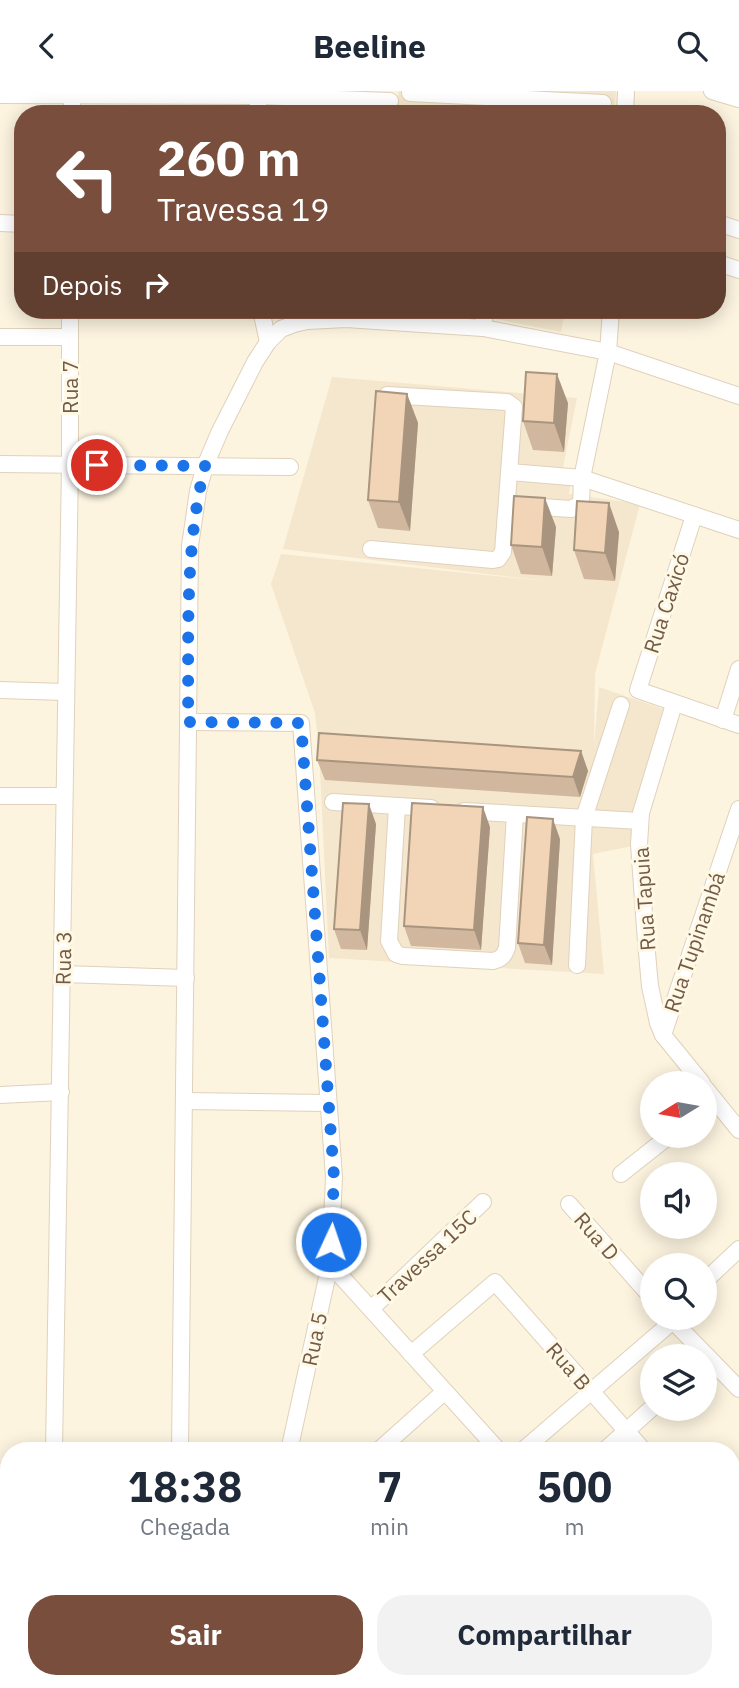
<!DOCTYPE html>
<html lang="pt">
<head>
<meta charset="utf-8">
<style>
	body { margin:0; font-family:"IBM Plex Sans",sans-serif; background:#f2f2f3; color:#1f2937; height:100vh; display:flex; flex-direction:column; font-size:26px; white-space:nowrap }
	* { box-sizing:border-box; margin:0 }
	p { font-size:23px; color:#747a83 }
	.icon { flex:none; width:38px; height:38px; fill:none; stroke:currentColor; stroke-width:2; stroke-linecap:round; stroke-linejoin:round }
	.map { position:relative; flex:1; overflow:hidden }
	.drawer { position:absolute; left:0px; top:1351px; width:740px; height:247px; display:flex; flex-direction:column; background:#fff; border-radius:28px 28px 0 0; box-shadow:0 4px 18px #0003 }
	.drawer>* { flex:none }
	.top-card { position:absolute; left:14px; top:14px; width:712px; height:214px; border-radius:28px; box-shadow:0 4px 18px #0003; background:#794e3c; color:#fff; overflow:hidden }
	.needle { width:46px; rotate:259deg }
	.controls { position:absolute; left:640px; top:980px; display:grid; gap:14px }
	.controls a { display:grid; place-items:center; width:77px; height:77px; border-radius:50%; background:#fff; box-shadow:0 4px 18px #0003; font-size:35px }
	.pin { position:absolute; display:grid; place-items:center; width:60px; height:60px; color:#fff; margin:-30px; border:4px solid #fff; border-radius:50%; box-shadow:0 2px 7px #0007 }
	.me { position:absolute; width:77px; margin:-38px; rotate:3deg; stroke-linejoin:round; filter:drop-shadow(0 0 5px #0008) }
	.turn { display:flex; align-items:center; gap:24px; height:147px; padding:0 28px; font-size:32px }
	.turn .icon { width:91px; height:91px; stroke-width:2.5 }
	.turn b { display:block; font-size:49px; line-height:60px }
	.then { display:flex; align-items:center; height:66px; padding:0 28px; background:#0003; gap:14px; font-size:26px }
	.eta { display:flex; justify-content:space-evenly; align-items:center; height:119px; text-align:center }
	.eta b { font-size:42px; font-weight:700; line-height:49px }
	.cta { display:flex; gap:14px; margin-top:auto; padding:14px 28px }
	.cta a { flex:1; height:80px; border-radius:28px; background:#794e3c; color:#fff; font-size:28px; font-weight:700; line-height:80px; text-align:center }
	.cta a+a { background:#f2f2f3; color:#1f2937 }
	header { display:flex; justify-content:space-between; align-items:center; height:91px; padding:0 28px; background:#fff; font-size:32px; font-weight:700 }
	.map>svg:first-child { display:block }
	.residential { fill:#f4e7cd }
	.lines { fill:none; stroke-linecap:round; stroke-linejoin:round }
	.minor-casing { stroke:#e0d1bb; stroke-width:18 }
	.minor { stroke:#fff; stroke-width:16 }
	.wall { fill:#d0b79d }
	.shaded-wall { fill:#a9957f }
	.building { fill:#f2d5b6; stroke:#a9957f; stroke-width:2 }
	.route { stroke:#1a73e8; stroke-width:12; stroke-dasharray:0 21.6 }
	.labels { text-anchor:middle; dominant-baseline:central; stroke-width:6; stroke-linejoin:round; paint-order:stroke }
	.street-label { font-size:21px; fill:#725b47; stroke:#fff8e5 }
</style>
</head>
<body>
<header><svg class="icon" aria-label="back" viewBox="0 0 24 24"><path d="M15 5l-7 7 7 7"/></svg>Beeline<svg class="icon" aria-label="search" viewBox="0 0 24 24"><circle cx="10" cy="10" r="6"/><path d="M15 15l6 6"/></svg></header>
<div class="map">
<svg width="739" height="1597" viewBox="0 0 739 1597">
	<rect width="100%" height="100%" fill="#fcf4df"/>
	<g class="residential">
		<polygon points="399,0 616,0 614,23 393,23"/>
		<polygon points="397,219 565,219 561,241 491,227"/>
		<polygon points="332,286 577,307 563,376 572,380 569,403 640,413 595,583 594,656 599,596 663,618 635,714 632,755 593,763 604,883 329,867 319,658 315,622 271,493 281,463 553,491 283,458"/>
		<polygon points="104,1589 367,1589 368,1597 104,1597"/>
	</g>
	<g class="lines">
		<g class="minor-casing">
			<g id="minor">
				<polyline points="258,0 258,23"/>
				<polyline points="712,0 739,8"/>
				<polyline points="410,2 603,12"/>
				<polyline points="0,4 258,5 390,10"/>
				<polyline points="72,23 72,5"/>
				<polyline points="625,23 626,0"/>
				<polyline points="0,132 23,133"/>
				<polyline points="718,132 739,139"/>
				<polyline points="718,172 739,179"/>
				<polyline points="261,219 268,251"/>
				<polyline points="483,237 485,219"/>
				<polyline points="0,246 70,246"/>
				<polyline points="0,373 290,376"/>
				<polyline points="510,381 582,387 739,439"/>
				<polyline points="527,415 571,418 581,413 582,387 608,261 611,219"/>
				<polyline points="694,425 638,599 739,634"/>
				<polyline points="371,458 493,469 498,468 503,461 514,316 507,311 387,304"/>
				<polyline points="0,599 65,601"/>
				<polyline points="674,613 641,722 639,753 646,851 650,895 658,932 663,944 702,992"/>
				<polyline points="723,629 739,578"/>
				<polyline points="188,631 301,632 334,1086 330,1173 289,1360"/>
				<polyline points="0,705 64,705"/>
				<polyline points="333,711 431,717"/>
				<path d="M397 715 389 850 396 863 403 865 493 870C501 868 504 865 507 857L515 723"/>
				<polyline points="464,720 640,730"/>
				<polyline points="577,874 584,727 621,614"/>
				<polyline points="63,883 186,887"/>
				<polyline points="663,944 739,718"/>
				<polyline points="705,997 739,1039"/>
				<polyline points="0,1004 61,1001"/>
				<polyline points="185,1010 328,1012"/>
				<polyline points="621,1083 669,1045"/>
				<polyline points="569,1113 653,1208"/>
				<polyline points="330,1173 499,1360"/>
				<polyline points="705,1190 739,1158"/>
				<polyline points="371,1218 483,1111"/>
				<polyline points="670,1227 739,1298"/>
				<polyline points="411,1263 495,1191 644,1360"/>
				<polyline points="54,1360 70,374 70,219"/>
				<polyline points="180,1360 190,455 198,400 205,375 220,340 255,271 268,251 281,238 294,233 307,230 346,228 483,237 608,261 739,305"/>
				<polyline points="378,1360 444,1301"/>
				<polyline points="522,1360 673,1230"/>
				<polyline points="604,1360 653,1316"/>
				<polyline points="0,1388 9,1389"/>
				<polyline points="732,1452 739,1460"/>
				<polyline points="0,1547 9,1547"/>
				<polyline points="162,1589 163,1597"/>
				<polyline points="376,1589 376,1597"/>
				<polyline points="407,1589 414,1597"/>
				<polyline points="709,1589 716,1597"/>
			</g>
		</g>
		<use href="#minor" class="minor"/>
	</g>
	<g class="wall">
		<polygon points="407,303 418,332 410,440 378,437 368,409"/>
		<polygon points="568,312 564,361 533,359 523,330"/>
		<polygon points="556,436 552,485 521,483 511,454"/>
		<polygon points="619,441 615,490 584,488 574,459"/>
		<polygon points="581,660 588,680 580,706 325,689 317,669"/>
		<polygon points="376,733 367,859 341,858 334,838"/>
		<polygon points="490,736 481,859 411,855 404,835"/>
		<polygon points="560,748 552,874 525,872 518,852"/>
		<rect x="107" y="1589" width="38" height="8"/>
		<polygon points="182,1589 261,1589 261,1592 185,1597"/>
	</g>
	<g class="shaded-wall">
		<polygon points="557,283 568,312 564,361 554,332"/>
		<polygon points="407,303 418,332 410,440 399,411"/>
		<polygon points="545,407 556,436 552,485 542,456"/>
		<polygon points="609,412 619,441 615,490 605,462"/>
		<polygon points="581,660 588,680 580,706 573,686"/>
		<polygon points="369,713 376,733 367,859 360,839"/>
		<polygon points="483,716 490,736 481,859 474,839"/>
		<polygon points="553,728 560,748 552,874 544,854"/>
		<polygon points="140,1589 145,1589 145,1597 142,1597"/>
	</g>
	<g class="building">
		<polygon points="526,281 557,283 554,332 523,330"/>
		<polygon points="376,300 407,303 399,411 368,409"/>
		<polygon points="514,405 545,407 542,456 511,454"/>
		<polygon points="577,410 609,412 605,462 574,459"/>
		<polygon points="319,642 581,660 573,686 317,669"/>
		<polygon points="343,712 369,713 360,839 334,838"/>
		<polygon points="412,712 483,716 474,839 404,835"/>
		<polygon points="527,726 553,728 544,854 518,852"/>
		<polygon points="107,1589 135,1589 136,1597 107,1597"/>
	</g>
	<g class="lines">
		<path class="route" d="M97 374 205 375C184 458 189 546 188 631L301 632 334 1086 331 1151"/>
	</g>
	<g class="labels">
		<g class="street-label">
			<text transform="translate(70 296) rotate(-90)">Rua 7</text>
			<text transform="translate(666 512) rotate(-72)">Rua Caxicó</text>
			<text transform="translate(644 808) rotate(-94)">Rua Tapuia</text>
			<text transform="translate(694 851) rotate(-71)">Rua Tupinambá</text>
			<text transform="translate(63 867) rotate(-89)">Rua 3</text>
			<text transform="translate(597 1145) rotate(49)">Rua D</text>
			<text transform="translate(427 1165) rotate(-43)">Travessa 15C</text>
			<text transform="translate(314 1248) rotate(-78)">Rua 5</text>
			<text transform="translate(569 1275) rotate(49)">Rua B</text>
		</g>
	</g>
</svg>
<div class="controls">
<a><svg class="needle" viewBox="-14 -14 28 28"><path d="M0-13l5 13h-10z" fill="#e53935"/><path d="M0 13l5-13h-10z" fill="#747a83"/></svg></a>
<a><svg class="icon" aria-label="sound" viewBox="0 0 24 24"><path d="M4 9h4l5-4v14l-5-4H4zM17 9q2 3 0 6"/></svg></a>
<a><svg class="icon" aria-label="search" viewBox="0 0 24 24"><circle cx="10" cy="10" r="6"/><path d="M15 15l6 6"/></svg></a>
<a><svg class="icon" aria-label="layers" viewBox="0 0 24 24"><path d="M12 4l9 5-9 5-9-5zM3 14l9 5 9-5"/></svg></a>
</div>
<div class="pin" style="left:97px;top:374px;background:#d93025"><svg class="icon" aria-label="arrive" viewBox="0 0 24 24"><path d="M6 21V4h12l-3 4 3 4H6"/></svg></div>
<svg class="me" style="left:331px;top:1151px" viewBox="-20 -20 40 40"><circle r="17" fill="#1a73e8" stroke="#fff" stroke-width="3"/><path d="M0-11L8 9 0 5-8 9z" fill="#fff"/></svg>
<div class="top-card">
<div class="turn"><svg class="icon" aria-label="left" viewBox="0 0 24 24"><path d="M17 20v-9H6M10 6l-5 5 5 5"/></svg><div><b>260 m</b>Travessa 19</div></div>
<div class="then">Depois<svg class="icon" aria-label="right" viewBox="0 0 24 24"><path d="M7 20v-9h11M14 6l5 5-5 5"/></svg></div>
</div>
<section class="drawer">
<div class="eta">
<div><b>18:38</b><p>Chegada</p></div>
<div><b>7</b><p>min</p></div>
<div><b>500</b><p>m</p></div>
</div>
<div class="cta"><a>Sair</a><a>Compartilhar</a></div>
</section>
</div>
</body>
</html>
